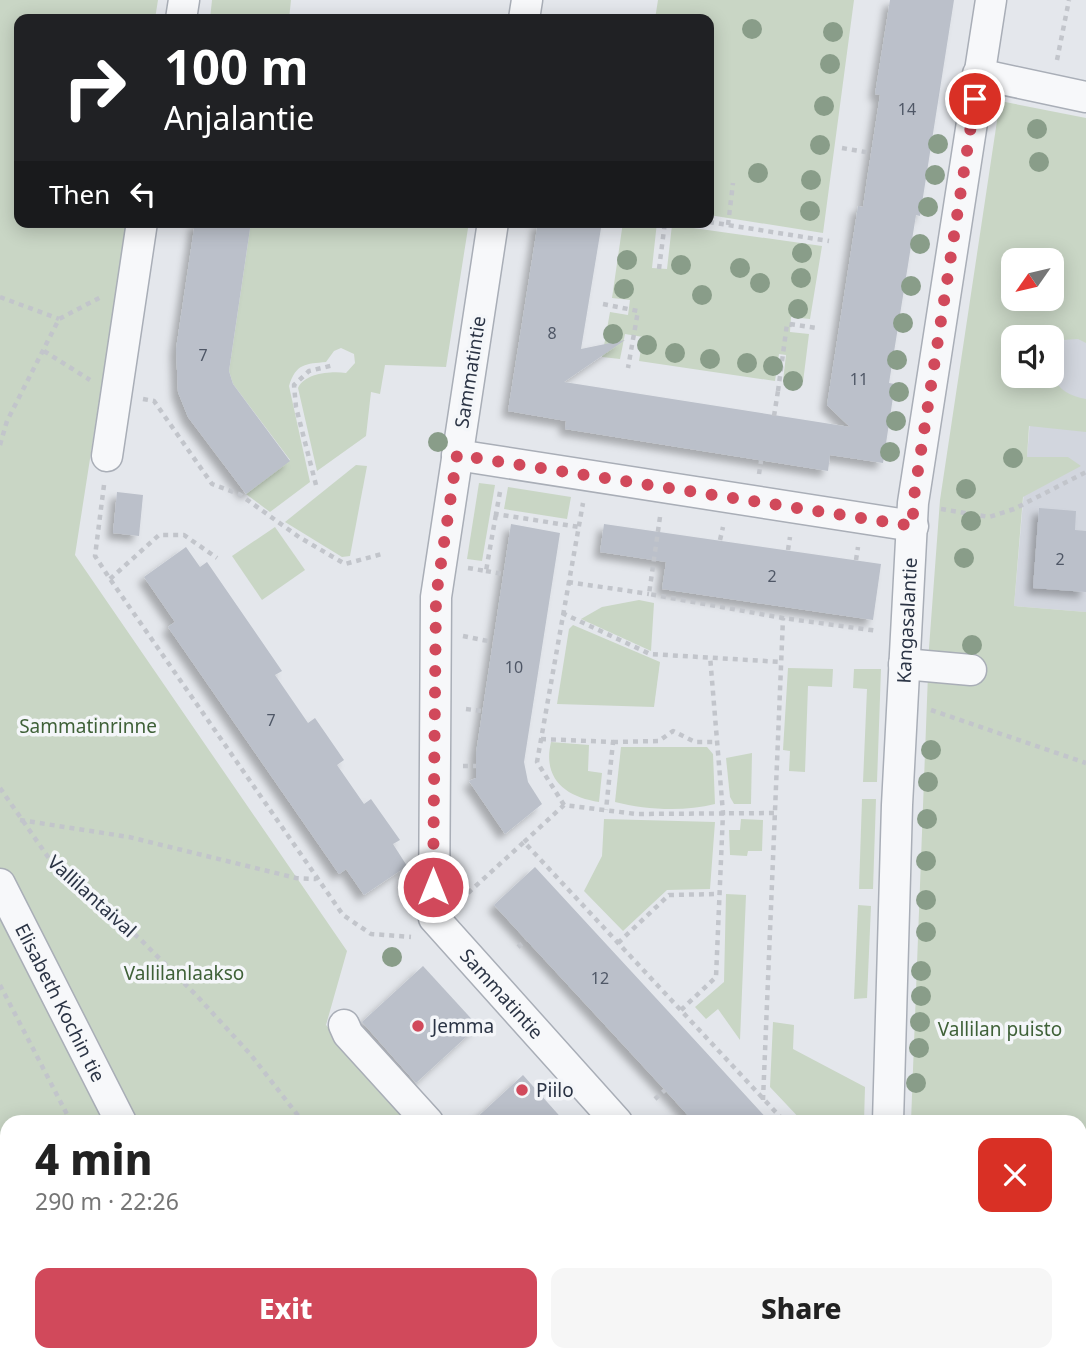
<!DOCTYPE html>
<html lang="en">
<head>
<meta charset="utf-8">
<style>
	body { margin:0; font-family:"Noto Sans",sans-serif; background:#f6f6f6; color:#222; height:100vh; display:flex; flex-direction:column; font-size:26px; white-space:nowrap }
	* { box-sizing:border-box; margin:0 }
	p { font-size:23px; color:#767676 }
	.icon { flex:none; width:38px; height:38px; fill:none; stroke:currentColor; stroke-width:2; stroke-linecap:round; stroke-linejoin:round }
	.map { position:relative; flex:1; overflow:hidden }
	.sheet { position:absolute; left:0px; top:1115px; width:1087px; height:247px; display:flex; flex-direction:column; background:#fff; border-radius:21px 21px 0 0; box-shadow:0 4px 18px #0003 }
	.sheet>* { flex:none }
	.banner { position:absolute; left:14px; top:14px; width:700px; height:214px; border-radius:14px; box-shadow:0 4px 18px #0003; background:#202124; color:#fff; overflow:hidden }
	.needle { width:46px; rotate:236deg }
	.buttons { position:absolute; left:1001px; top:248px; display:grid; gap:14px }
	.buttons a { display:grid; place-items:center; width:63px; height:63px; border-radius:14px; background:#fff; box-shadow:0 4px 18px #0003; font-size:35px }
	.pin { position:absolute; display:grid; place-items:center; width:60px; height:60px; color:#fff; margin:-30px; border:4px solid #fff; border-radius:50%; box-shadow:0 2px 7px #0007 }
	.me { position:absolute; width:77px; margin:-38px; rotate:0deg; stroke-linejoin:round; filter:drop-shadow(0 0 5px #0008) }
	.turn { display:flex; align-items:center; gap:24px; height:147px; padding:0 35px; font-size:32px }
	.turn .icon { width:91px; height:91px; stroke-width:2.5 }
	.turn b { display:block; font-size:49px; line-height:60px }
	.then { display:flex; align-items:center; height:66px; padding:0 35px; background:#0003; gap:14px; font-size:26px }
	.round { display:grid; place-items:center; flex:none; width:74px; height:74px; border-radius:14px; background:#f6f6f6 }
	.headline { display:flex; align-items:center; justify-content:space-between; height:119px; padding:0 35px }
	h1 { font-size:42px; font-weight:800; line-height:52px }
	.button { display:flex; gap:14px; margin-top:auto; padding:14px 35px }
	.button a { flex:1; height:80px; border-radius:14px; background:#d1495b; color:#fff; font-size:28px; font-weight:800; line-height:80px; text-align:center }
	.button a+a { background:#f6f6f6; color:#222 }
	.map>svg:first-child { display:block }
	.built { fill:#d2d6de }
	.green { fill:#c9d6c5; fill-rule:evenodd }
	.building { fill:#bbc0ca; filter:url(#shadow) }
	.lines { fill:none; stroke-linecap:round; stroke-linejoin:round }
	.minor-casing { stroke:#a9aeb7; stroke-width:33 }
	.path { stroke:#c2c5cb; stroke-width:4.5; stroke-dasharray:5 5; stroke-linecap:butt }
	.minor { stroke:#f7f8fa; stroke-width:30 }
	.tree { fill:#899d89 }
	.route { stroke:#d1495b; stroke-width:12; stroke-dasharray:0 21.6 }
	.poi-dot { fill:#d1495b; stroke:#f4f6f9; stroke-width:2.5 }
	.labels { text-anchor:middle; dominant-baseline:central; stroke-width:7; stroke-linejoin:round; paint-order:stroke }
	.number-label { font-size:16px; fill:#4f5766 }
	.street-label { font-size:19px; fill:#2b3445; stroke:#f4f6f9 }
	.park-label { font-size:19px; fill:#3f6138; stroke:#f4f6f9 }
	.poi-label { font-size:19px; fill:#2b3445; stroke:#f4f6f9; text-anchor:start }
</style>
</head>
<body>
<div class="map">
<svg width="1086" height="1361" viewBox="0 0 1086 1361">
	<defs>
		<filter id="shadow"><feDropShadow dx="-6" dy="6" stdDeviation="3.5" flood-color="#0004"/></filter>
	</defs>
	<rect width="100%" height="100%" fill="#e4e7ec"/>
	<polygon class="built" points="1086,118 1086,612 1014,606 1034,376 1052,376 1052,261"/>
	<g class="green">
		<polygon points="0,0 158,0 155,19 19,19 19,222 127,222 75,555 347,951 326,1025 416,1122 7,1122 7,1354 631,1354 637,1361 0,1361"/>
		<polygon points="212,0 291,0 289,19 210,19"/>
		<polygon points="658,0 854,0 823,233 709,215 709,19 655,19"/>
		<path d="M1000 101 1086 118V343L1078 339 1062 340 1052 356V338H1013V376L1052 375C1059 390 1069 396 1086 399V432L1029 426 1027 457H1068L1081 466 1023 497 1014 606 1086 612V1231H1080V1122H911L929 648 940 500ZM1013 261H1052V299H1013Z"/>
		<path d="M251 222H469L446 367 385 365 380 394 371 392 366 436 317 471 298 388C305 373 331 371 346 373L355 363 354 354 341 348 334 351 326 362C306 364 296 363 289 386L310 482 270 512 246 494 290 460 233 384 229 371Z"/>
		<polygon points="623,222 657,222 652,268 667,269 672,225 822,246 810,319 791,317 790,332 809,334 803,382 783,381 786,355 779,354 775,381 639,361 643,337 625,334 620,359 602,357 610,312 628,315 630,300 612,298"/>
		<polygon points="356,465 367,466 350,556 342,557 285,522"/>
		<polygon points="479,483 495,485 482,561 467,559"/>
		<polygon points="508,487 571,497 567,519 504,509"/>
		<polygon points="275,527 305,570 262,600 232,556"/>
		<polygon points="639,600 654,603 651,651 581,619 602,607"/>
		<polygon points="573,625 660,662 654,707 557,704 569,629"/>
		<polygon points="788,668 833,669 832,687 808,686 805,772 789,771 790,751 783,750"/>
		<polygon points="854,669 881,669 877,782 863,782 867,689 853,688"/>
		<path d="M551 742 589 745 588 771 602 773 599 802C567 797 542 780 551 742Z"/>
		<path d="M621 747H707L713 754 715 804C684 812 646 810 615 802Z"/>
		<polygon points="752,753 751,804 734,804 730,797 726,758"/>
		<polygon points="862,799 876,799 873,889 859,889"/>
		<polygon points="604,819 715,822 710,889 667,890 623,931 584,891 602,856"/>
		<polygon points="741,819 763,820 762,851 748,851 747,856 730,855 729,830 740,830"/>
		<polygon points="726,894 746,895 740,1040 718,1009 706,1019 695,1007 724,982"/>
		<polygon points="858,905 871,906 867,998 854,999"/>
		<polygon points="773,1022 794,1025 793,1049 865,1087 864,1122 803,1122 770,1087"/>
	</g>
	<g class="building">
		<polygon points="890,0 954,0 920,216 916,215 889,383 895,384 883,463 830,455 828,471 565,429 566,421 508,411 538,222 602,222 581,349 625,340 564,382 850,427 827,405 858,206 863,207 867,179 880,95 875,94"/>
		<polygon points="195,222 251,222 229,371 233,384 290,461 246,494 188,417 178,392 176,349"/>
		<polygon points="117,492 143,495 139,536 113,533"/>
		<polygon points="1039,508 1076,511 1075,530 1086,531 1086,592 1033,588"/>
		<polygon points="511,524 560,533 524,762 528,782 542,804 505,834 469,781 476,778 476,753"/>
		<polygon points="604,524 881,564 873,620 662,589 666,562 600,552"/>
		<polygon points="186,547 200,567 207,562 282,671 275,675 308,723 315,718 344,760 337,765 364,804 371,799 400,840 393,844 407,866 364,895 346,869 339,874 168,627 175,622 144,577"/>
		<polygon points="535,867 703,1049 770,1122 694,1122 665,1090 494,905"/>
		<polygon points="423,966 478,1026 416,1083 362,1022"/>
		<polygon points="523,1075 565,1122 472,1122"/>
	</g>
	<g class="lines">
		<g class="minor-casing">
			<g id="minor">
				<polyline points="181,19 184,0"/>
				<polyline points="524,19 527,0"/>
				<polyline points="978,74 1086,97"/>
				<path id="s1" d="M493 222 436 597 434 918 617 1122"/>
				<polyline points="457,455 913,526"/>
				<polyline points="107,456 142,222"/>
				<polyline points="904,664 971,670"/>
				<path id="s2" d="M0 884 121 1122"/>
				<polyline points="344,1025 348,1034 428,1122"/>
				<path id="s3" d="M888 1122 897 805 913 503 991 0"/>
				<polyline points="1080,1256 1086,1257"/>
				<polyline points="241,1354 245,1361"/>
			</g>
		</g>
		<g class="path">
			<polyline points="1057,60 1069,0"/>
			<polyline points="842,148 871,153"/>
			<polyline points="709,222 829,241"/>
			<polyline points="728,225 733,183"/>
			<polyline points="659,269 665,222"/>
			<polyline points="0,297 59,319"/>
			<polyline points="603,304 638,311 628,368"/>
			<polyline points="790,324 816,328"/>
			<polyline points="44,351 90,380"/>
			<polyline points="778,391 787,324 792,325"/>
			<polyline points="143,399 154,401 212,484 239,494 299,537 345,564 382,554"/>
			<polyline points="774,416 778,391"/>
			<polyline points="0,445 7,421 59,319 101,297"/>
			<polyline points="759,474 761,461"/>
			<polyline points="104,485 95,556 110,579 343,915 371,934 411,937"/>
			<polyline points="316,485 296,407 294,385 309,371 334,365"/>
			<polyline points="500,492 496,514 579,527"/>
			<polyline points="941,509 989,517 1014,509 1086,472"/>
			<polyline points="660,517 649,594 783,618 878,631"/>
			<polyline points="720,540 723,527"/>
			<polyline points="788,550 790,537"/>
			<polyline points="856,560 858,547"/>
			<polyline points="468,568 486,571 496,514"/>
			<polyline points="486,571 503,574"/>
			<polyline points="110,579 159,535 184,535 217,558"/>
			<polyline points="568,582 649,594"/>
			<polyline points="562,613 650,654 782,662"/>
			<polyline points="463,636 493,642"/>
			<polyline points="466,709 482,711"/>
			<polyline points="931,710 1086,763"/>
			<polyline points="541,739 613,742 606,810"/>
			<polyline points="613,742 659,741 673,731 695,742 717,742"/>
			<polyline points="463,766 476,766"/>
			<polyline points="0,788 55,867 140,939 197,996 251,1055 303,1122"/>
			<polyline points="564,805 537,762 583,503"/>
			<polyline points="20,820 129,837 296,878 316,879"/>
			<polyline points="524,842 564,805 636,814 778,813"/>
			<polyline points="468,893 524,842 785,1122"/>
			<polyline points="618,943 669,895 719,894"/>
			<polyline points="518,947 526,940"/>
			<polyline points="0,985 71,1122"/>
			<polyline points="681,1010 716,977 723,813 710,656"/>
			<polyline points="655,1099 665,1090"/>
			<polyline points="763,1100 783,618"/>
			<polyline points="0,1262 7,1258"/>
			<polyline points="191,1354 194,1361"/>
			<polyline points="290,1354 293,1361"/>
			<polyline points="316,1354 325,1361"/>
			<polyline points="391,1354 397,1361"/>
			<polyline points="486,1354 491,1361"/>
			<polyline points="640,1354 644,1361"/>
			<polyline points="325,1360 391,1355"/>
			<polyline points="884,1361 885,1354"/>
		</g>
		<use href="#minor" class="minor"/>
	</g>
	<g class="tree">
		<circle cx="752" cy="29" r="10"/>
		<circle cx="833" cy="32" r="10"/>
		<circle cx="830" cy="64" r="10"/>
		<circle cx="824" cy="106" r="10"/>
		<circle cx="1037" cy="129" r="10"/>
		<circle cx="938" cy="144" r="10"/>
		<circle cx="820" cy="145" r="10"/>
		<circle cx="1039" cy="162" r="10"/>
		<circle cx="758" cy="173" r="10"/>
		<circle cx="935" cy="175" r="10"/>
		<circle cx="811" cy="180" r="10"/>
		<circle cx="928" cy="207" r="10"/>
		<circle cx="810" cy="211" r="10"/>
		<circle cx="920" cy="244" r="10"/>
		<circle cx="802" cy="253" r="10"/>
		<circle cx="627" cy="260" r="10"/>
		<circle cx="681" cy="265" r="10"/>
		<circle cx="740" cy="268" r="10"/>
		<circle cx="801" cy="278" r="10"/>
		<circle cx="760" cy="283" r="10"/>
		<circle cx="911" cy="286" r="10"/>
		<circle cx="624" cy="289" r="10"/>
		<circle cx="702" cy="295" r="10"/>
		<circle cx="798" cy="309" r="10"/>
		<circle cx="903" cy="323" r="10"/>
		<circle cx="613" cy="334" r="10"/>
		<circle cx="647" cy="345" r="10"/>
		<circle cx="675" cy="353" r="10"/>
		<circle cx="710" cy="359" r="10"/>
		<circle cx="897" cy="360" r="10"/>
		<circle cx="747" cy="363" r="10"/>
		<circle cx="773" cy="366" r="10"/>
		<circle cx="793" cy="381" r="10"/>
		<circle cx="899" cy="392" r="10"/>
		<circle cx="896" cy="421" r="10"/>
		<circle cx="438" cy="442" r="10"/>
		<circle cx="890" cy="452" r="10"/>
		<circle cx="1013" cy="458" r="10"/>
		<circle cx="966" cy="489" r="10"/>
		<circle cx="971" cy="521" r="10"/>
		<circle cx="964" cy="558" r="10"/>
		<circle cx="972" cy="645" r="10"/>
		<circle cx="931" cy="750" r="10"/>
		<circle cx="928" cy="782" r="10"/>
		<circle cx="927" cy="819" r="10"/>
		<circle cx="926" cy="861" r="10"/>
		<circle cx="926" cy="900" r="10"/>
		<circle cx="926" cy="932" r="10"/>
		<circle cx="392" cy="957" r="10"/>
		<circle cx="921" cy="971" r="10"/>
		<circle cx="921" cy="996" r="10"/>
		<circle cx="920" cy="1022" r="10"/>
		<circle cx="919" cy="1048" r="10"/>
		<circle cx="916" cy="1083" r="10"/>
	</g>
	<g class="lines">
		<polyline class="route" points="433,887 436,597 457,455 913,526 913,503 975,99"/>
	</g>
	<g class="poi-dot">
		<circle cx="418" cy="1026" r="7"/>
		<circle cx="522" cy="1090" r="7"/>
	</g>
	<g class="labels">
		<g class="number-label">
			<text x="907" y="109">14</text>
			<text x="552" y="333">8</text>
			<text x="203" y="355">7</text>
			<text x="859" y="379">11</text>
			<text x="1060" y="559">2</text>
			<text x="772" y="576">2</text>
			<text x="514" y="667">10</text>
			<text x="271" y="720">7</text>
			<text x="600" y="978">12</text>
		</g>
		<g class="street-label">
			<text transform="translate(470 372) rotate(-81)">Sammatintie</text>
			<text stroke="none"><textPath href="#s3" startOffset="502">Kangasalantie</textPath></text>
			<text transform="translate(92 896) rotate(42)">Vallilantaival</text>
			<text stroke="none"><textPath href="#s1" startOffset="802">Sammatintie</textPath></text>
			<text stroke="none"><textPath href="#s2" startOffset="133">Elisabeth Kochin tie</textPath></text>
		</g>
		<g class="park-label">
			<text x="88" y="726">Sammatinrinne</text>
			<text x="184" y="973">Vallilanlaakso</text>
			<text x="1000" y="1029">Vallilan puisto</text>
		</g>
		<g class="poi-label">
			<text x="432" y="1026">Jemma</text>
			<text x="536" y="1090">Piilo</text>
		</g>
	</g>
</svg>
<div class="buttons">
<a><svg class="needle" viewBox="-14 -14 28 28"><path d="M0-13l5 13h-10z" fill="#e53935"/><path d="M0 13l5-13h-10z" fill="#767676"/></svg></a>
<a><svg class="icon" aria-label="sound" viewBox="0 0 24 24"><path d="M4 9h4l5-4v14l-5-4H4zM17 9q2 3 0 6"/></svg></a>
</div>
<div class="pin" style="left:975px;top:99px;background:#d93025"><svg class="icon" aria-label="arrive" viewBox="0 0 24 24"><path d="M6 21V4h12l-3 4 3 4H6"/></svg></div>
<svg class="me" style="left:433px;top:887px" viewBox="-20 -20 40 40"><circle r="17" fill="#d1495b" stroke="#fff" stroke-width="3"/><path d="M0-11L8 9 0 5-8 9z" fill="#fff"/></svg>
<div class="banner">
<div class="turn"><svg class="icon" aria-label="right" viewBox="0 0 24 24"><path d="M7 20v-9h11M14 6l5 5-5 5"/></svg><div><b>100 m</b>Anjalantie</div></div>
<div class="then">Then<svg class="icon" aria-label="left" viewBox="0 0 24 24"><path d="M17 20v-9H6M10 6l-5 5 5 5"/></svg></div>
</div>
<section class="sheet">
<div class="headline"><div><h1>4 min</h1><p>290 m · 22:26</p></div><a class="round" style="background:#d93025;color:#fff"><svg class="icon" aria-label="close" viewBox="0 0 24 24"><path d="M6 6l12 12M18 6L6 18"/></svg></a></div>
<div class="button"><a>Exit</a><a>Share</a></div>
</section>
</div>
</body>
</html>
